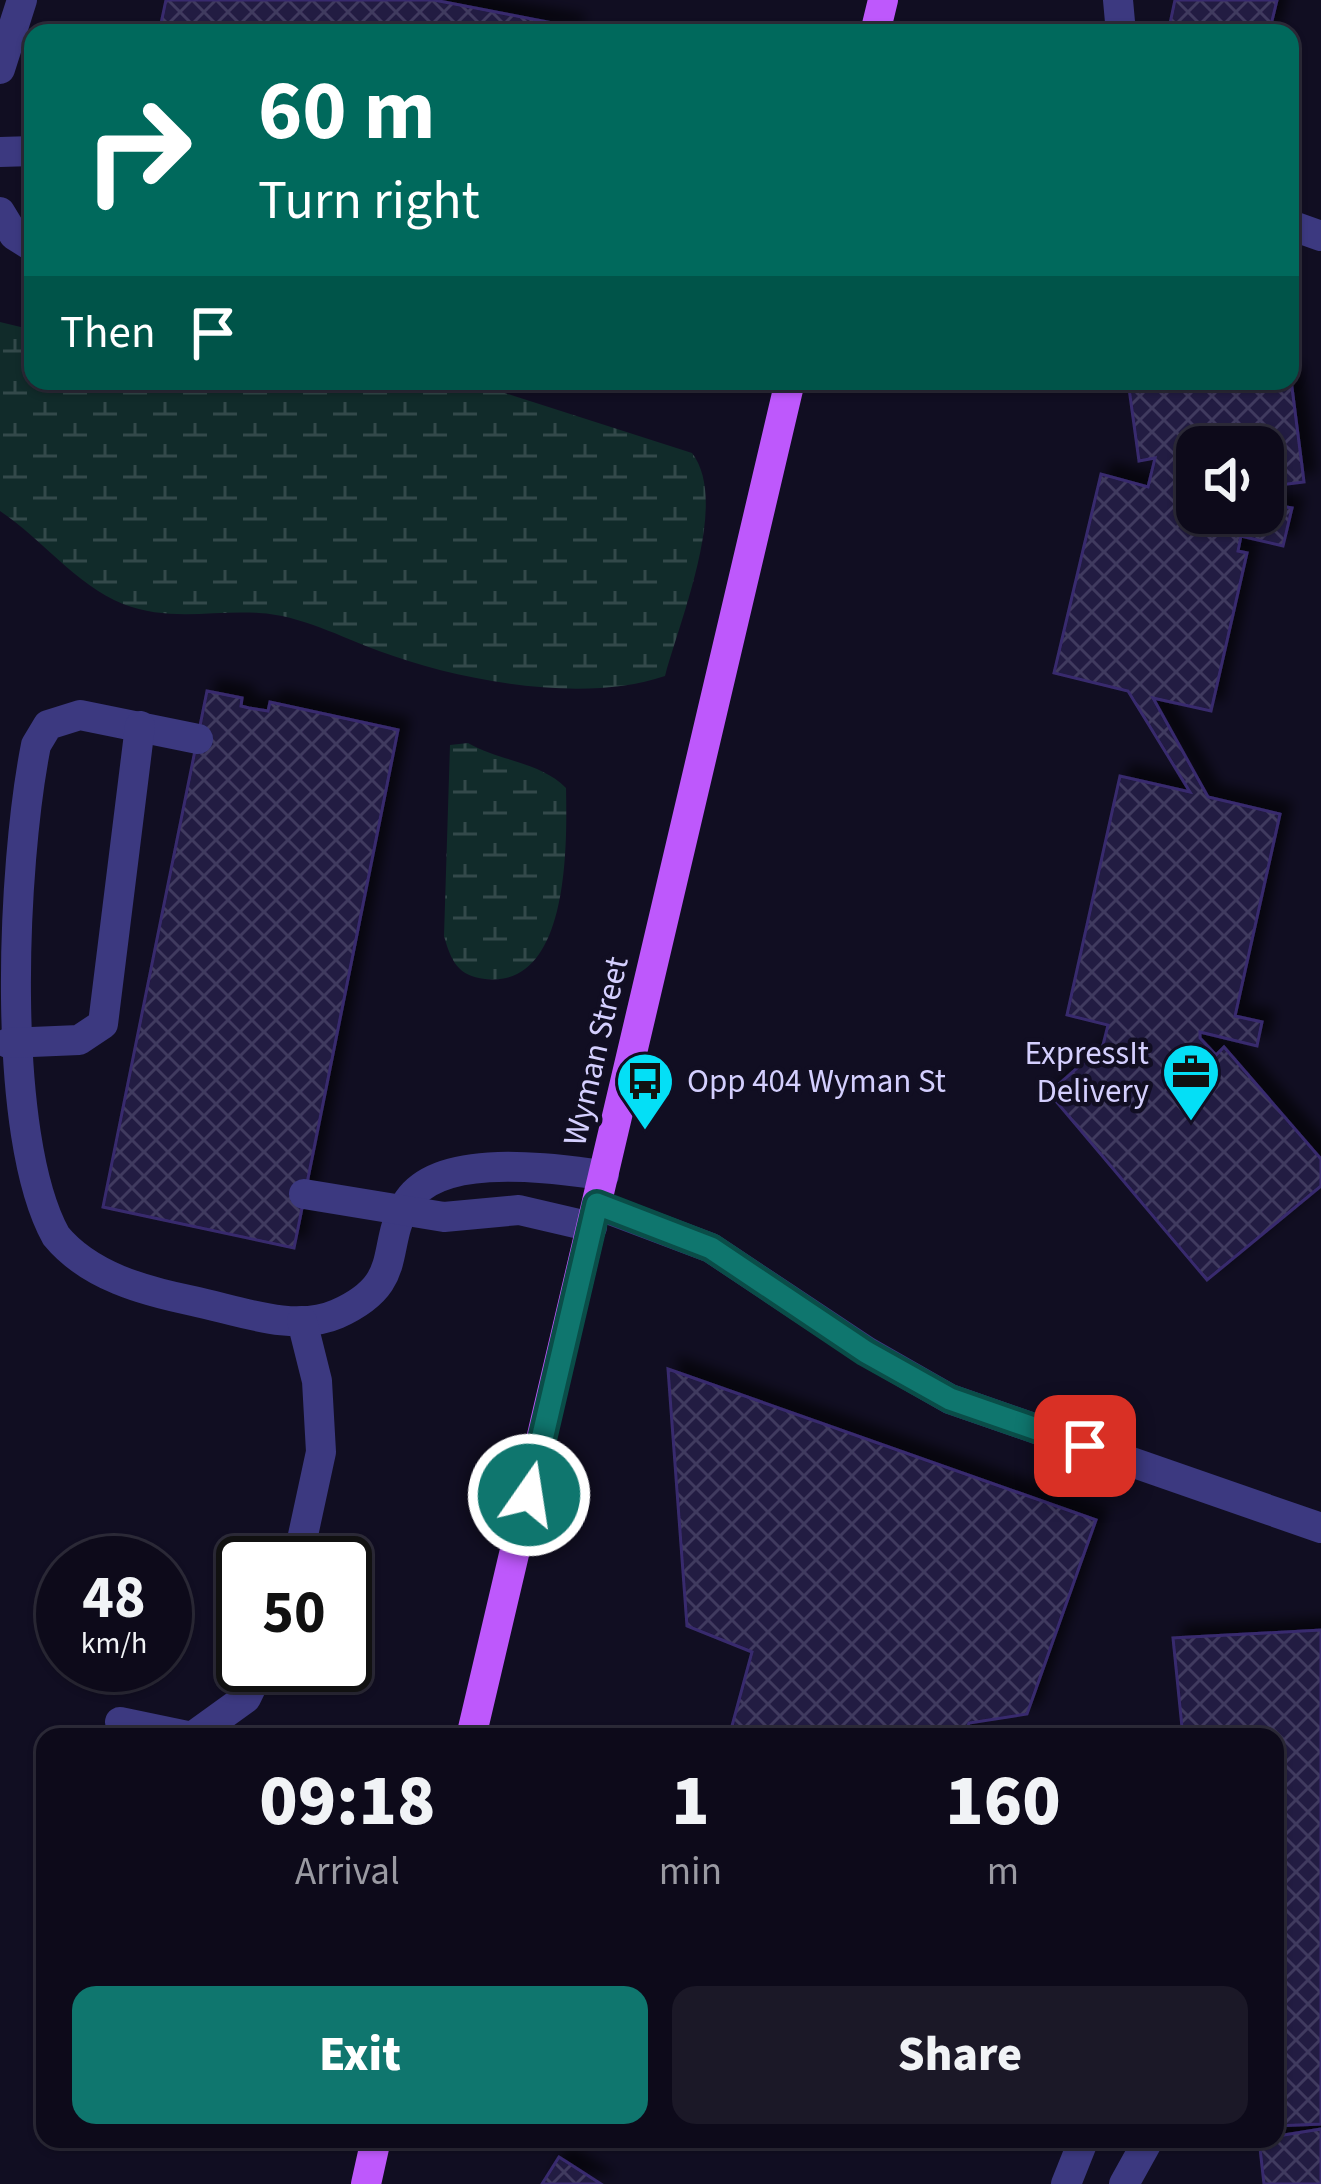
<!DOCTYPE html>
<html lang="en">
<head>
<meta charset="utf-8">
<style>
	body { margin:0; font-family:"Source Sans 3",sans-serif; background:#1b1827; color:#f1f3f6; height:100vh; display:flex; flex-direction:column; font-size:45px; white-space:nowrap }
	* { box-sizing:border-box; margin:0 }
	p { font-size:39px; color:#9a9aa2 }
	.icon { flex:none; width:66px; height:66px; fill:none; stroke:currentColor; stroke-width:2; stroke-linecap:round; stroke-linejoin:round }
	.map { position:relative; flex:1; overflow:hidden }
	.drawer { position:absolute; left:36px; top:1728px; width:1248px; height:420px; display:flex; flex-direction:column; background:#0d0a1a; border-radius:24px; box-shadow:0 3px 9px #0004,0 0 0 3px #2d2b39 }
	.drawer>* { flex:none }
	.top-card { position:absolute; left:24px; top:24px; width:1275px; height:366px; border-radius:24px; box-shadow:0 3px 9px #0004,0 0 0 3px #2d2b39; background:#00695c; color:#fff; overflow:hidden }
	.fabs { position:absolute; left:1176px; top:426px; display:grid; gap:24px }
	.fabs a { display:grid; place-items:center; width:108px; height:108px; border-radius:24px; background:#0d0a1a; box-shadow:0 3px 9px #0004,0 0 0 3px #2d2b39; font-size:60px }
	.speed { position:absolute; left:36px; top:1536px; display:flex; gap:24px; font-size:60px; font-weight:700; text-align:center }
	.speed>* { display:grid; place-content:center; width:156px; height:156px; border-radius:50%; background:#0d0a1a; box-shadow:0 3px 9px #0004,0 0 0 3px #2d2b39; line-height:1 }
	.speed small { font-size:30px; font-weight:400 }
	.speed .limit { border:6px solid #111; border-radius:18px; background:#fff; color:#111 }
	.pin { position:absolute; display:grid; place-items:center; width:102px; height:102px; color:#fff; margin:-51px; border-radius:24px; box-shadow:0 6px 18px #0006 }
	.me { position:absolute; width:132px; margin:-66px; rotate:13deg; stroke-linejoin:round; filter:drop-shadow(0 0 9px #0008) }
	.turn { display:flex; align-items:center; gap:42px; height:252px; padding:0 36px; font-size:54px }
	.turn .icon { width:156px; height:156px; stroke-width:2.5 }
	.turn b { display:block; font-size:84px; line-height:102px }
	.then { display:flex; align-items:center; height:114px; padding:0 36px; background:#0003; gap:24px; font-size:45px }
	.eta { display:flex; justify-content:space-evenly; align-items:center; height:204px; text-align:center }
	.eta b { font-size:72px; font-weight:800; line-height:84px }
	.button { display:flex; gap:24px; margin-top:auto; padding:24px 36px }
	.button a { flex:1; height:138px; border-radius:24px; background:#0f766e; color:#fff; font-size:48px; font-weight:800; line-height:138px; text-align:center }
	.button a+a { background:#1b1827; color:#f1f3f6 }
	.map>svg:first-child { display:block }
	.wetland { fill:url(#wetland-marsh) }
	.building { fill:url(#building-cross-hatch); stroke:#392c6e; stroke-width:3; filter:url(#shadow) }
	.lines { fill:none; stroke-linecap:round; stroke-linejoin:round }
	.minor { stroke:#3c3980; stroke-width:30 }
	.major { stroke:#be58fc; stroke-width:30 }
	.route-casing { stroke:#0a4d48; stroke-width:30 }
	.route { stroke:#0f766e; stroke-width:21 }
	.labels { text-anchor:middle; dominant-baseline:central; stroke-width:9; stroke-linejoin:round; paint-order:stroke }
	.street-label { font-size:33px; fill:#d4cffe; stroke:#110e22 }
	.poi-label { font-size:33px; fill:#d4cffe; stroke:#110e22; text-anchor:end }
</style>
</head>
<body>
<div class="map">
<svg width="1321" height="2184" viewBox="0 0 1321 2184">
	<defs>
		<pattern id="wetland-marsh" width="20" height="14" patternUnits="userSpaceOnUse" patternTransform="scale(3)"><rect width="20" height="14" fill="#112b2a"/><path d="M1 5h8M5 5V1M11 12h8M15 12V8" fill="none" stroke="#33494a"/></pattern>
		<pattern id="building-cross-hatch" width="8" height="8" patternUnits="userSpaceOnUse" patternTransform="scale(3)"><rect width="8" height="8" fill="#221a42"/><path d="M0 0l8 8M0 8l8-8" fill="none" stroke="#413a5e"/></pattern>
		<filter id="shadow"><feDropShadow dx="11" dy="-11" stdDeviation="6" flood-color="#0009"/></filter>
	</defs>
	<rect width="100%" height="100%" fill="#110e22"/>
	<g class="wetland">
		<path d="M0 322 33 330V381H467L692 453C730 502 679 622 665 676 583 704 460 681 379 651 341 637 300 615 259 613 212 610 170 622 123 604 75 584 42 539 0 511Z"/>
		<path d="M468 743C501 762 539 761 566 788 567 844 570 989 485 979 458 976 451 961 444 936L450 745Z"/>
	</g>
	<g class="building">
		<polygon points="166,0 434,0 573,27 572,33 159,33"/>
		<polygon points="1175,0 1277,0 1269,33 1168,33"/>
		<polygon points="1290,372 1304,482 1263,487 1263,447 1197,447 1197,513 1263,513 1263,503 1292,508 1283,546 1241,536 1238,551 1247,553 1211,711 1153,698 1208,797 1280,814 1235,1016 1262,1022 1257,1046 1200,1032 1200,1038 1216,1055 1224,1047 1321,1159 1321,1186 1207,1280 1049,1093 1103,1045 1108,1025 1067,1015 1120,776 1190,792 1128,691 1054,673 1101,474 1148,487 1155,458 1139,461 1128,381 1290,381"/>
		<polygon points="207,691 242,698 241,706 249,708 268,711 270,702 398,730 294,1248 103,1207"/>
		<polygon points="668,1369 1096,1520 1027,1714 969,1723 964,1737 729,1737 752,1652 687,1626"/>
		<polygon points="1321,1630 1321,2124 1275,2126 1275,1737 1183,1737 1173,1638"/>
		<polygon points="1321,2129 1321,2184 1264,2184 1259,2139"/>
		<polygon points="559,2157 601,2184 542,2184"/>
	</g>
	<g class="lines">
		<g class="minor">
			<polyline points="1118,0 1121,33"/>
			<polyline points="0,69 22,0"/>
			<polyline points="0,152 33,151"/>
			<polyline points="0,212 14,235 33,247"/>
			<polyline points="1290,225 1321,236"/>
			<path d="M198 739 80 715 48 725 36 745C12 866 0 1135 56 1236 89 1276 144 1291 193 1301 237 1310 294 1333 337 1314 406 1283 380 1249 406 1204 437 1150 553 1169 604 1175"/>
			<polyline points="8,1043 79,1040 103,1024 140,726"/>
			<polyline points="304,1194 444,1217 519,1210 592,1227"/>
			<polyline points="597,1205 711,1248 866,1351 950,1399 1321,1528"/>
			<polyline points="297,1563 321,1452 317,1381 302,1321"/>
			<polyline points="120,1722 192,1737 246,1698 262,1665"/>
			<polyline points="1066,2184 1084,2139"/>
			<polyline points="1124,2184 1149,2139"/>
		</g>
		<g class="major">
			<polyline points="875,33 883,0"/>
			<polyline points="471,1737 790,381"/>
			<polyline points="366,2184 376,2139"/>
		</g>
	</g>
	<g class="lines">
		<g class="route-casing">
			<polyline id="route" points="529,1495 597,1204 711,1248 866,1352 950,1399 1085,1446"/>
		</g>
		<use href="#route" class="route"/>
	</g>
	<defs>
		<g id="office-pin" transform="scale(3)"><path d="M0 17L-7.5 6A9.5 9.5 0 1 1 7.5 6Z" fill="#04dff6" stroke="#110e22"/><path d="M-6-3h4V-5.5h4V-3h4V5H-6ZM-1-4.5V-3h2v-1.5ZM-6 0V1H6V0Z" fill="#111"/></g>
		<g id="bus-pin" transform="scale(3)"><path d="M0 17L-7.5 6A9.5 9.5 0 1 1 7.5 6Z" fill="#04dff6" stroke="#110e22"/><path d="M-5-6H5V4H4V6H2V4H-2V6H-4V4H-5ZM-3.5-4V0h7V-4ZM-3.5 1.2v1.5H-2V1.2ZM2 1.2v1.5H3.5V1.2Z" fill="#111"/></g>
	</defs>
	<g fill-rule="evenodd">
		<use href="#office-pin" x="1191" y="1072"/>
		<use href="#bus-pin" x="645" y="1081"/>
	</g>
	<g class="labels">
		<g class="street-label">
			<text transform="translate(596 1051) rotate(-77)">Wyman Street</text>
		</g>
		<g class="poi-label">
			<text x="1149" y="1053">ExpressIt<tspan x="1149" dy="38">Delivery</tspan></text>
			<text x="687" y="1081" text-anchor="start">Opp 404 Wyman St</text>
		</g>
	</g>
</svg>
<div class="fabs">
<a><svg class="icon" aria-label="sound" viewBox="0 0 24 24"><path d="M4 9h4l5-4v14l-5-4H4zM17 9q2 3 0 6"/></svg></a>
</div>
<div class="speed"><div>48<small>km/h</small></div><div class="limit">50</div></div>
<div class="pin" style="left:1085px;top:1446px;background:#d93025"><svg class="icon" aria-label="arrive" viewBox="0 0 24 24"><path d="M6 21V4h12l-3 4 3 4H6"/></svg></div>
<svg class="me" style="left:529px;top:1495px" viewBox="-20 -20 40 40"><circle r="17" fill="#0f766e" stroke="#fff" stroke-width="3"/><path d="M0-11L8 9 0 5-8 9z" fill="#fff"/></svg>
<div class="top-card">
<div class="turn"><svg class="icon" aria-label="right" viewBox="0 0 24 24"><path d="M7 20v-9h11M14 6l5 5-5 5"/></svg><div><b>60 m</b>Turn right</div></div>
<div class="then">Then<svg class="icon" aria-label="arrive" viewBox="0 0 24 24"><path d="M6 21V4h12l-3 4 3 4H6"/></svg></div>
</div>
<section class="drawer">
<div class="eta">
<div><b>09:18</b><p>Arrival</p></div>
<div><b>1</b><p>min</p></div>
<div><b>160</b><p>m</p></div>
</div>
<div class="button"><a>Exit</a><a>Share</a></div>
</section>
</div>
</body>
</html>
